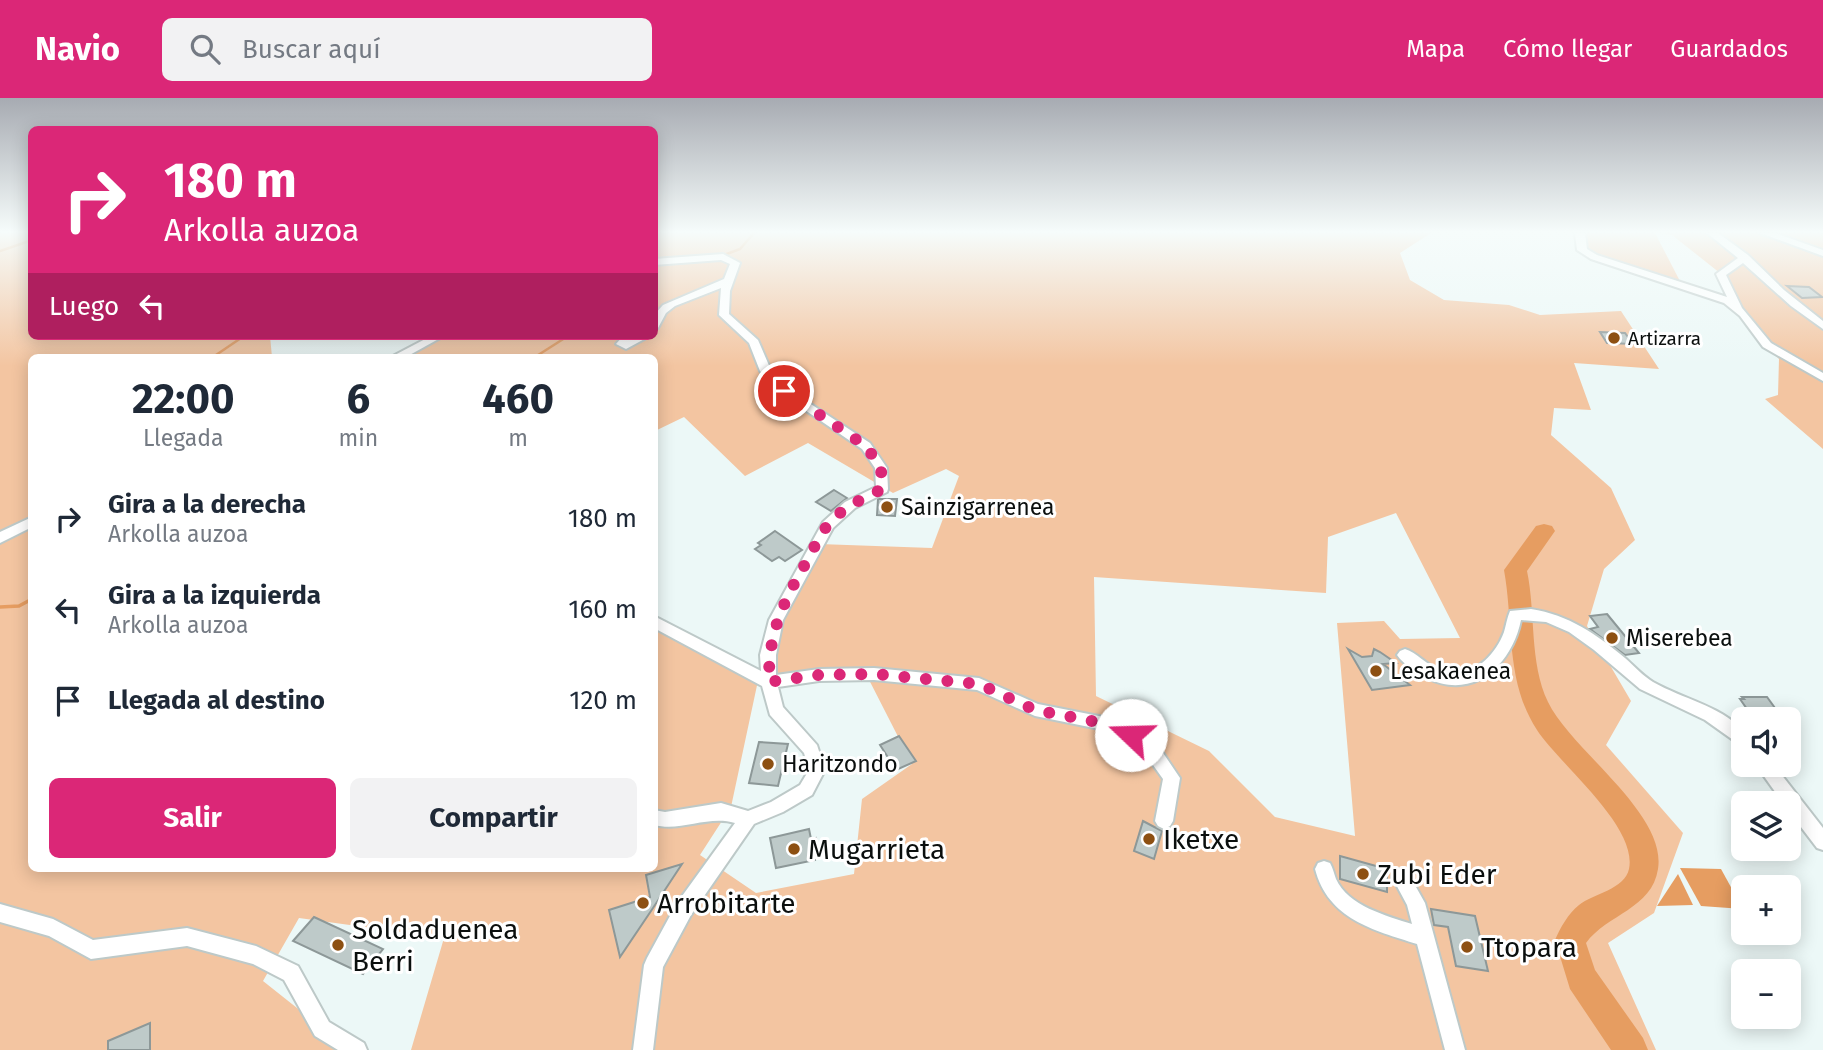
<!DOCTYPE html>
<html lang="es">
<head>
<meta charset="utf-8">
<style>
	body { margin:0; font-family:"Fira Sans",sans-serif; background:#f2f2f3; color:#1f2937; height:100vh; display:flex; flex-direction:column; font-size:26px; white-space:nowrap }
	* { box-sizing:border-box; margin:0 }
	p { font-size:23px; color:#747a83 }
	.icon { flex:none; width:38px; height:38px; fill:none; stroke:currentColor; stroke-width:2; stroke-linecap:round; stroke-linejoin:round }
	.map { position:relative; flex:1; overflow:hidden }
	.drawer { position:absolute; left:28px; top:256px; width:630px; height:518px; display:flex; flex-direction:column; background:#fff; border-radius:10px; box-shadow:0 4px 18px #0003 }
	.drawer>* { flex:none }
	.top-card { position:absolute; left:28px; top:28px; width:630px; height:214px; border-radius:10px; box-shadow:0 4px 18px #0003; background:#db2777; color:#fff; overflow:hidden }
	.buttons { position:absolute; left:1731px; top:609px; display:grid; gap:14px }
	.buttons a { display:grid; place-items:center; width:70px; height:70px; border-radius:10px; background:#fff; box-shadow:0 4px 18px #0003; font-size:35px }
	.pin { position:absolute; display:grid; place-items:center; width:60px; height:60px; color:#fff; margin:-30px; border:4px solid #fff; border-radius:50%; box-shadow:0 2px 7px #0007 }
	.me { position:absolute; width:77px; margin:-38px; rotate:291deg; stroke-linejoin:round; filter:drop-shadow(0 0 5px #0008) }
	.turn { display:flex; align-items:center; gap:24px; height:147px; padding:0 21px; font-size:32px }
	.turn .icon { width:91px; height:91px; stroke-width:2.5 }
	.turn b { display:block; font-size:49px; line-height:60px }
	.then { display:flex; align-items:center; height:66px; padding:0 21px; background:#0003; gap:14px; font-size:26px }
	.eta { display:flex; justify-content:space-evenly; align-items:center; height:119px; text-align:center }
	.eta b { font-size:42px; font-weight:700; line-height:49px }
	.cta { display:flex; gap:14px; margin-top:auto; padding:14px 21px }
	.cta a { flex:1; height:80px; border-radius:10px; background:#db2777; color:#fff; font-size:28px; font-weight:700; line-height:80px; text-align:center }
	.cta a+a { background:#f2f2f3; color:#1f2937 }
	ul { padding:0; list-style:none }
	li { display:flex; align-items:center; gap:21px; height:91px; padding:0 21px }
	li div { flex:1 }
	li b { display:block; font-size:26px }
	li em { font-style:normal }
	header { display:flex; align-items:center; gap:42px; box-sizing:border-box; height:98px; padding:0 35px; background:#db2777; color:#fff }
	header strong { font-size:33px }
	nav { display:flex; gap:38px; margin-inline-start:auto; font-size:24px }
	.search { width:490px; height:63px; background:#f2f2f3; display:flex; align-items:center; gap:18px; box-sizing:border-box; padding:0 24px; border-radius:10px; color:#747a83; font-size:26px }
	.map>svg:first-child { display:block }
	.green { fill:#f3c5a1; fill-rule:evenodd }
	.water { fill:#e69d61 }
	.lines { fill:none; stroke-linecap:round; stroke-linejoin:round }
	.stream-far1 { stroke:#e69d61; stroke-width:2.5 }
	.stream { stroke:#e69d61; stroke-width:3.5 }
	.river { fill:#e69d61; fill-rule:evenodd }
	.building { fill:#becac9; stroke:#8d9898; stroke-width:2 }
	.minor-casing { stroke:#bdc9c8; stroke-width:4 }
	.minor { fill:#fff; fill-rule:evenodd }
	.route { stroke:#db2777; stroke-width:12; stroke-dasharray:0 21.6 }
	.poi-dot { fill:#8d5012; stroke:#fff; stroke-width:2.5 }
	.labels { text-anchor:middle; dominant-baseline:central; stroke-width:6; stroke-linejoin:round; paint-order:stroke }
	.far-poi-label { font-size:19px; fill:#0b0f0e; stroke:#fff; text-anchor:start }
	.poi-label { font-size:23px; fill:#0b0f0e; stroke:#fff; text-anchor:start }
	.near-poi-label { font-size:28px; fill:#0b0f0e; stroke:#fff; text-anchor:start }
</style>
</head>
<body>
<header>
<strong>Navio</strong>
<div class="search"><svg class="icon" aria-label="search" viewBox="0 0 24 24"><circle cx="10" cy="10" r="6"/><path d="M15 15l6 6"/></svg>Buscar aquí</div>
<nav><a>Mapa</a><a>Cómo llegar</a><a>Guardados</a></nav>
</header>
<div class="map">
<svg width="1823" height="952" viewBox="0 0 1823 952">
	<rect width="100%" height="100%" fill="#ecf8f7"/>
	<g class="green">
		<path d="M0 135H31L32 238H270L272 259H32V770H654L655 522 759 578 819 446 932 450 959 378 946 371 893 395 808 345 745 378 684 319 655 333 654 259H402L444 238H654L655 135H1431L1400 155 1410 182 1444 202 1509 207 1540 217 1621 213 1659 271 1574 265 1591 312 1554 310 1551 337 1611 390 1635 442 1604 471 1587 528 1631 603 1606 647 1683 735 1654 815 1608 845 1656 952H411L444 840 299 820 263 883 350 952H0ZM1396 415 1460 540 1400 541 1384 523 1337 525 1355 738 1275 719 1209 653 1096 598 1094 479 1326 495 1328 439ZM863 570 912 666 862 701 854 776 756 795 700 757 731 709 759 578Z"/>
		<polygon points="1580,135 1655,135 1682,187 1591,158"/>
		<polygon points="1660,135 1823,135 1823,351 1765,301 1778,297 1779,261 1751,231 1725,179 1672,137"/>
	</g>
	<g class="water">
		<polygon points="1680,770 1721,771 1743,811 1701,808"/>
		<polygon points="1678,776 1693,807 1657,808"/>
	</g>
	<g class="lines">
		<g class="stream-far1">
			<polyline points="0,153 32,142"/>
			<polyline points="724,157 740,151 754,135"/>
			<polyline points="213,259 244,238"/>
			<polyline points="535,259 568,238"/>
		</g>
		<polyline class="stream" points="0,509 19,508 32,501"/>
		<path class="river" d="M1544 426 1552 428 1555 433 1527 473C1536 516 1529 564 1548 604 1571 652 1667 715 1658 771 1652 811 1607 816 1586 845L1595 872 1643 940 1648 952H1611L1570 891 1555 842C1560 830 1568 816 1579 807 1593 796 1625 791 1629 771 1638 728 1559 666 1537 632 1505 583 1514 527 1504 472L1536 428Z"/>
	</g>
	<g class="building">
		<polygon points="1787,188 1809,189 1822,199 1802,200"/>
		<polygon points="1600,234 1625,235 1633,246 1607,245"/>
		<polygon points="834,392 847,400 831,413 816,404"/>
		<polygon points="878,401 897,401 895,418 877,417"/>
		<polygon points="775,433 802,452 785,463 779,459 772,463 755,451 761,447 758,445"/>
		<polygon points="1607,516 1639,555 1625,557 1590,531 1598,529 1590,518"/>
		<polygon points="1348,551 1362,559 1372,558 1374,551 1380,554 1396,565 1383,566 1410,587 1372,592"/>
		<polygon points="1742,599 1767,599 1783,621 1754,621 1740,601 1744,601"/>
		<polygon points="899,638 916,663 896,672 880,647"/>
		<polygon points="759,644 788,646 778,688 749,685"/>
		<polygon points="1143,723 1162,733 1154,761 1134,753"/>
		<polygon points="809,731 811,741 816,740 818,750 813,751 815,762 776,770 770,740"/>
		<polygon points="1340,758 1387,771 1387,794 1340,781"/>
		<polygon points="682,766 653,810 620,859 609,812 650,799 646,777"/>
		<polygon points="1431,811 1475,818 1488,873 1456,868 1448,829 1434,827"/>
		<polygon points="314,819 383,851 363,876 293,843"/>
		<polygon points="150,925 150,952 108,952 108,943"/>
	</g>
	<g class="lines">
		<g class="minor-casing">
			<g id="minor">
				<polygon points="1575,135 1585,135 1587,151 1597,157 1727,199 1716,176 1738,160 1707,135 1718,135 1748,157 1784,192 1823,223 1823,231 1791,208 1743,165 1726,177 1742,210 1771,245 1823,275 1823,283 1763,249 1740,218 1724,205 1591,161 1577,152"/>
				<polygon points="1760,135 1775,135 1823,152 1823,158"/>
				<path d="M723 156 740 165 730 193 729 216 758 242 771 272 788 291 870 345 887 370 888 391 887 394 855 410 833 430 783 522 776 557V577L819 571 874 570 979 580 1038 606 1119 622 1155 643 1180 680 1173 723 1170 728 1164 731 1158 728 1155 723 1163 681 1143 653 1109 633 1035 618 977 592 874 582 819 583 778 589 783 609 817 647 825 672 812 697 783 714 754 726 691 817 663 869 653 952H633L644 867 647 860 677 805 735 725C708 717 681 734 654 727V712L665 714 721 705 748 713 771 704 800 687 809 672 804 655 770 617 762 588 654 530V518L761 573 760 557 769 522 823 424 845 404 876 389 875 370 862 351 780 295 760 273 749 245 719 217 721 190 675 208 666 215 658 230 654 231V217L663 207 724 181 730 166 721 162 654 167V161Z"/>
				<polygon points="431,238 444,238 406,259 391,259"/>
				<polygon points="623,238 634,238 633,240 650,238 626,251 616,246"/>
				<polygon points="32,419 32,429 0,445 0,434"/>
				<path d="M1531 511C1569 517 1596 536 1625 560 1634 568 1643 578 1653 584 1683 601 1718 607 1743 632V649L1705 622 1640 591 1594 552 1569 534 1546 524 1521 522C1512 567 1473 603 1427 580 1417 575 1404 567 1397 557L1400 553 1405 551C1417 555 1426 566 1437 571 1466 586 1494 561 1504 534 1506 527 1507 520 1510 513Z"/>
				<polygon points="1756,667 1774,667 1823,730 1823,752 1817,750 1788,712 1788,705 1783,705"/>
				<path d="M1324 763 1330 765C1333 770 1334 776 1336 781 1348 808 1387 818 1412 826L1407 807 1392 779 1395 773 1401 771 1407 773 1425 805 1465 952H1445L1417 846C1373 832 1328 821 1315 771L1318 765Z"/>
				<polygon points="0,806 53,821 93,842 187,830 256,848 298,868 329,924 364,945 367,952 338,952 315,938 284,882 253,866 187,848 91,861 49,838 0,824"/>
			</g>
		</g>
		<use href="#minor" class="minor"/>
	</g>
	<linearGradient id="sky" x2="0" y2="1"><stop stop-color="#a7abb2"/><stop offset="0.5" stop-color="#f6fcfb"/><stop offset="1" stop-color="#f6fcfb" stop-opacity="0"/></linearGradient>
	<rect width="1823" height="268" fill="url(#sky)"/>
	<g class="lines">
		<path class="route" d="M784 293 866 348 881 370 882 391C862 401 841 410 827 428 820 437 814 450 808 461 784 503 768 533 769 584L819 577 874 576 979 586 1035 612 1113 627 1131 637"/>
	</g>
	<g class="poi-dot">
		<circle cx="1614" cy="240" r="7"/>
		<circle cx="887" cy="409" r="7"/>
		<circle cx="1612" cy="540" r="7"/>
		<circle cx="1376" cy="573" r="7"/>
		<circle cx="768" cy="666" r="7"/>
		<circle cx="1149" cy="741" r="7"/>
		<circle cx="794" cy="751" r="7"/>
		<circle cx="1363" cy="776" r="7"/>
		<circle cx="643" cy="805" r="7"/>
		<circle cx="338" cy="847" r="7"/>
		<circle cx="1467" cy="849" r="7"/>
	</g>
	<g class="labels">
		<g class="far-poi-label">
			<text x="1628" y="240">Artizarra</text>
		</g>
		<g class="poi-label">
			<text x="901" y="409">Sainzigarrenea</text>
			<text x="1626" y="540">Miserebea</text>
			<text x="1390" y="573">Lesakaenea</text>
			<text x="782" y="666">Haritzondo</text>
		</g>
		<g class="near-poi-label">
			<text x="1163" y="741">Iketxe</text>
			<text x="808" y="751">Mugarrieta</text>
			<text x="1377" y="776">Zubi Eder</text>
			<text x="657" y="805">Arrobitarte</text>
			<text x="352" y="831">Soldaduenea<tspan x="352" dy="32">Berri</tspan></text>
			<text x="1481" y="849">Ttopara</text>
		</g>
	</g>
</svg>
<div class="buttons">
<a><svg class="icon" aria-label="sound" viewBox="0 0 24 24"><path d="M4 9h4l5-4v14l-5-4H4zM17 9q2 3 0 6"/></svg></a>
<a><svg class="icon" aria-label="layers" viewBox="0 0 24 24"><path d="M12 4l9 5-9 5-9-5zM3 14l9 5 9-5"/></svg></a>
<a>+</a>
<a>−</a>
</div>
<div class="pin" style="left:784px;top:293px;background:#d93025"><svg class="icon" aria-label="arrive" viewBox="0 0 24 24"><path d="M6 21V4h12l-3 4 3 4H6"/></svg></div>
<svg class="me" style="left:1131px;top:637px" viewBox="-20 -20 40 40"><circle r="19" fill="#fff"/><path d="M0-13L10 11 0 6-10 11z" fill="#db2777"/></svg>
<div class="top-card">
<div class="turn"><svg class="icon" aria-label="right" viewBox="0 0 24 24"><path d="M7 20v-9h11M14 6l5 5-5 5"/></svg><div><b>180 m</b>Arkolla auzoa</div></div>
<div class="then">Luego<svg class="icon" aria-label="left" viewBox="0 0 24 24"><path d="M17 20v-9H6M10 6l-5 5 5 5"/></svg></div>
</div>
<section class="drawer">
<div class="eta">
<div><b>22:00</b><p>Llegada</p></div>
<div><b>6</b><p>min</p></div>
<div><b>460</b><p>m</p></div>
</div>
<ul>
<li><svg class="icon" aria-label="right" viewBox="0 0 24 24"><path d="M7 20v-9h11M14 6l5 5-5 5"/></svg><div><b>Gira a la derecha</b><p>Arkolla auzoa</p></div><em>180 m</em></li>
<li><svg class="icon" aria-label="left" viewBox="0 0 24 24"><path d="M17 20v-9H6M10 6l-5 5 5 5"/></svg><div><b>Gira a la izquierda</b><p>Arkolla auzoa</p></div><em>160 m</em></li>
<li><svg class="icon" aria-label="arrive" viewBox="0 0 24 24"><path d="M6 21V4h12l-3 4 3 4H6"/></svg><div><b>Llegada al destino</b></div><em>120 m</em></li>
</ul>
<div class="cta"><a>Salir</a><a>Compartir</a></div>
</section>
</div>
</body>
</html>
